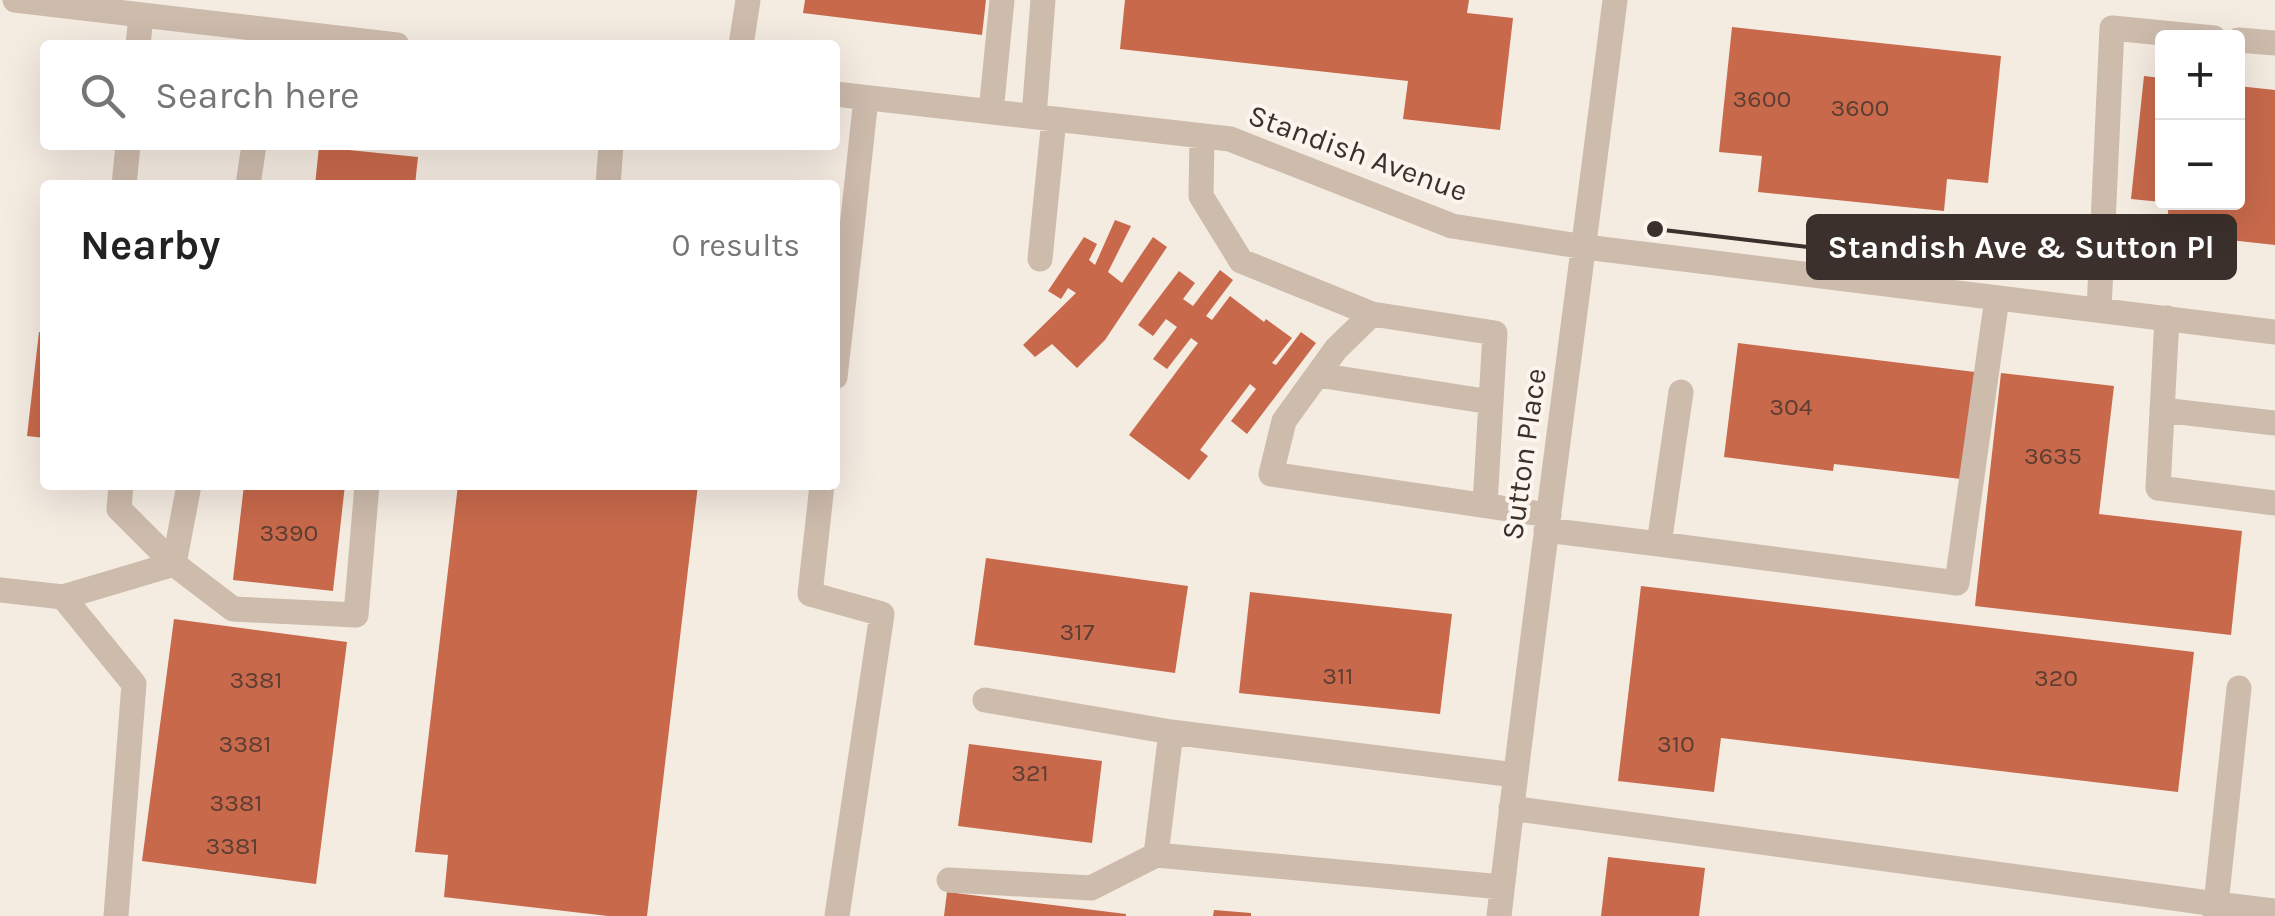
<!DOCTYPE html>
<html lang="en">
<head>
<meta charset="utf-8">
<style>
	:root { --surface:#fff; --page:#f6f6f6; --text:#222; --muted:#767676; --line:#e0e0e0 }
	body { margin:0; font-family:Karla,sans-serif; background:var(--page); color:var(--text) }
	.controls { position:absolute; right:30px; top:30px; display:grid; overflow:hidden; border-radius:10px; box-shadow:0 10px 40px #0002 }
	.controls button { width:90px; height:90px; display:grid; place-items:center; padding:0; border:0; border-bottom:2px solid var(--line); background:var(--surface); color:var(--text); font:50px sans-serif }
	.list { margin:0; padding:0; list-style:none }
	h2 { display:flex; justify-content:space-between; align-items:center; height:130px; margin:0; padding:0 40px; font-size:42px }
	h2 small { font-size:32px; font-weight:400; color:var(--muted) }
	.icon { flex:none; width:55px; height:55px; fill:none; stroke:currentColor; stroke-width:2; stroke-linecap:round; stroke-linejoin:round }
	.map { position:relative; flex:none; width:2275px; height:916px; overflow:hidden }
	.search { position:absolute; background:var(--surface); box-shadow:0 10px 40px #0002; left:40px; top:40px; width:800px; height:110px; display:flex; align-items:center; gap:25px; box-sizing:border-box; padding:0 35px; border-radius:10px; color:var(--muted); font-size:38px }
	.panel { position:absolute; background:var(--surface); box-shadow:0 10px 40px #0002; left:40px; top:180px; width:800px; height:310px; border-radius:10px }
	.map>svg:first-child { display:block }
	.building { fill:#c8694b }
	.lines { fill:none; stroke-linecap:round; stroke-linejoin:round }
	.minor { stroke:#cdbbac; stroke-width:25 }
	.labels { text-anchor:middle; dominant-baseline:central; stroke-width:8; stroke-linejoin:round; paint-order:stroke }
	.number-label { font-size:25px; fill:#5e3e33 }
	.street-label { font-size:30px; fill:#3b302b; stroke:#fbf5ee }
	.leader { fill:none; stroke:#3b302b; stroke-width:4 }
	.callout-dot { fill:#3b302b; stroke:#fbf5ee; stroke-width:4 }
	.callout { fill:#3b302b; stroke:#3b302b; stroke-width:4 }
	.callout-label { font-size:32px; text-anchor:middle; font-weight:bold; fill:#fff }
</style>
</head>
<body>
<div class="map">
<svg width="2275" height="916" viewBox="0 0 2275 916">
	<rect width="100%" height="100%" fill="#f4ebe1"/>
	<path class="building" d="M805 0H986L982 35 803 13Z
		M1125 0H1469L1467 13 1513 18 1500 130 1403 119 1408 81 1120 49Z
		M1732 27 2001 56 1988 183 1947 179 1944 211 1758 192 1762 156 1719 152Z
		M2144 76 2162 78V202L2131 199Z
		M2238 86 2275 90V245L2166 233 2169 202H2238Z
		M319 147 418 157 415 185H315Z
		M1115 220 1131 226 1108 272 1122 283 1153 237 1167 247 1105 340 1077 368 1052 344 1035 357 1023 345 1076 293 1068 288 1061 299 1048 291 1084 237 1097 244 1089 260 1095 265Z
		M1220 270 1233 280 1206 316 1212 320 1230 296 1264 322 1266 319 1292 338 1272 363 1276 365 1301 332 1316 343 1247 434 1231 421 1256 389 1250 384 1200 450 1208 456 1189 480 1129 435 1198 343 1191 338 1167 369 1153 359 1177 327 1166 319 1153 336 1138 325 1179 271 1195 283 1183 299 1193 306Z
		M39 332H45V438L27 436Z
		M1738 343 1975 372 1961 479 1834 464 1833 471 1724 457Z
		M2001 373 2114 386 2099 514 2242 531 2231 635 1975 606Z
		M244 485H345L333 591 233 580Z
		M458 485H698L647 916H608L444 897 448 855 415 852Z
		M986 558 1188 586 1175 673 974 645Z
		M1641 586 2194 652 2178 792 1721 738 1714 792 1618 781Z
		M1250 592 1452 614 1440 714 1239 693Z
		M174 619 347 642 316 884 142 861Z
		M969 744 1102 761 1092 843 958 826Z
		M1608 857 1705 868 1699 916H1601Z
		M947 892 1126 914V916H944Z
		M1214 910 1251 913V916H1213Z"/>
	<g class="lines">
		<path class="minor" d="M15 0 397 45
			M2238 40 2275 43
			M138 45 141 16
			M741 45 748 0
			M835 94 1230 139 1452 226 1585 247 2275 332
			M991 112 1002 0
			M1034 116 1043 0
			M1202 136 1201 196 1241 261 1372 314
			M124 185 128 145
			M248 185 254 145
			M608 185 611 145
			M835 235 851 237 866 98
			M1040 259 1054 119
			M2099 310 2112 28 2214 38
			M2167 318 2158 488 2275 503
			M1318 375 1491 402
			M835 377 851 237
			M2162 410 2275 423
			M121 485 119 509 174 564 233 609 356 615 367 485
			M822 485 810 594 882 614 837 916
			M1485 505 1495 333 1372 314 1336 349 1284 421 1271 474 1549 515
			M1546 530 1659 544 1681 392
			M1659 544 1957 583 1997 298
			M174 564 189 485
			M0 590 63 597
			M985 700 1171 732
			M1511 808 2216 904 2239 688
			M949 880 1091 888 1156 855
			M1502 887 1156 855 1171 732 1515 775
			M116 916 134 684 63 597 174 564
			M1499 916C1534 610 1577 306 1615 0
			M2215 916 2216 904 2275 911"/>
	</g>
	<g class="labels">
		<g class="number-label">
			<text x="1762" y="98">3600</text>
			<text x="1860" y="107">3600</text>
			<text x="1791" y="406">304</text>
			<text x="2053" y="455">3635</text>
			<text x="289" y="532">3390</text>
			<text x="1077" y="631">317</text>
			<text x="1338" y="675">311</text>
			<text x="2056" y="677">320</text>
			<text x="256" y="679">3381</text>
			<text x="245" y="743">3381</text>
			<text x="1676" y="743">310</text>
			<text x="1030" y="772">321</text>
			<text x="236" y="802">3381</text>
			<text x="232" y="845">3381</text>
		</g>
		<g class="street-label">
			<text transform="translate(1358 153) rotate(20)">Standish Avenue</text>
			<text transform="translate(1524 454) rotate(-82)">Sutton Place</text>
		</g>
	</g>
	<path class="leader" d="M1655 229L1808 247"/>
	<circle class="callout-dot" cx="1655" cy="229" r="10"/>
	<rect class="callout" x="1808" y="216" width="427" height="62" rx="10"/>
	<g class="callout-label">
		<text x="2021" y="258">Standish Ave &amp; Sutton Pl</text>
	</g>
</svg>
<div class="controls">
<button>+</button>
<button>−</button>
</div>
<div class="search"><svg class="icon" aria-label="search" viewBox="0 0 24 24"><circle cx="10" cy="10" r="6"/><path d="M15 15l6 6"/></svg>Search here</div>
<section class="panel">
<h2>Nearby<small>0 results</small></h2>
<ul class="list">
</ul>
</section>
</div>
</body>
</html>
